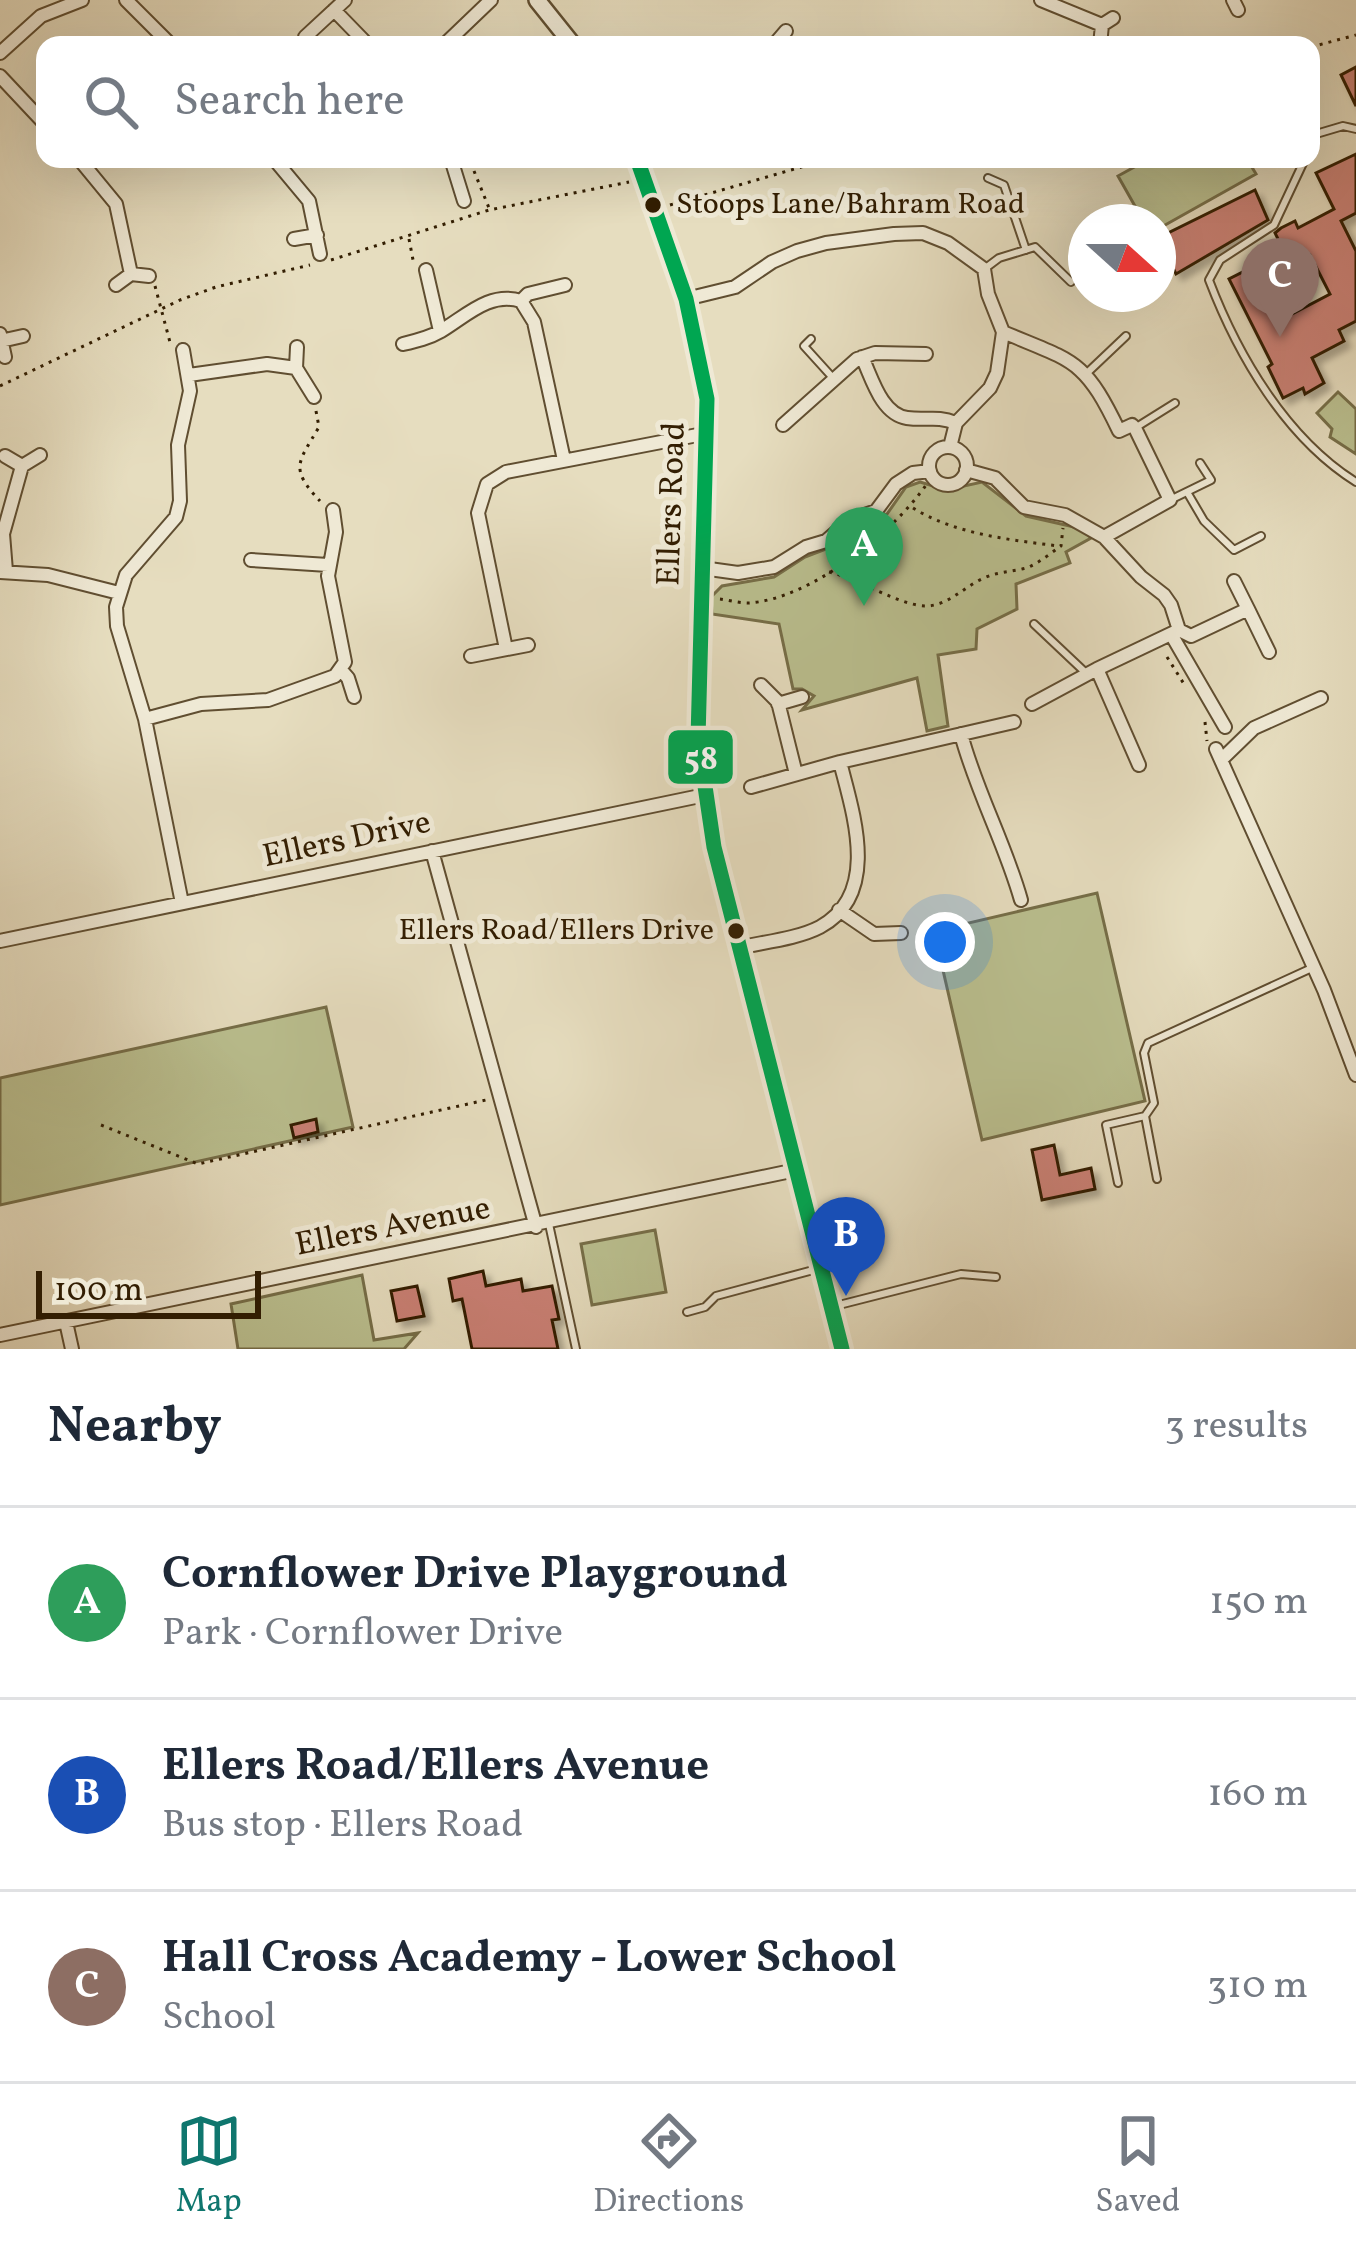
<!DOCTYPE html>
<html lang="en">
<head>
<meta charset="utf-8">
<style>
	:root { --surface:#fff; --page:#f6f6f7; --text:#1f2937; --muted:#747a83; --line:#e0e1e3; --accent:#0f766e }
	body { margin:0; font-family:Vollkorn,serif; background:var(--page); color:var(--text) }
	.compass { position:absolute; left:1068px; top:204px; width:108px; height:108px; border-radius:50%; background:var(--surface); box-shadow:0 12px 48px #0002; rotate:111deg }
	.scale { position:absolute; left:36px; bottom:30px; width:225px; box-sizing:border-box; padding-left:12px; border:6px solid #331e02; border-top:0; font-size:33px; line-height:42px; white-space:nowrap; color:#331e02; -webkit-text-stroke:9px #efe9d5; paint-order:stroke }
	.you { position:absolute; left:945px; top:942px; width:42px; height:42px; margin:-30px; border:9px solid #fff; border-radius:50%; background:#1a73e8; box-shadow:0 0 0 18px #1a73e833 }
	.badge { display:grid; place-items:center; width:78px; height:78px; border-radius:50%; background:var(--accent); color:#fff; font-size:39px; font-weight:700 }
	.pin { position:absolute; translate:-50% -99px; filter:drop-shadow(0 3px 6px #0008) }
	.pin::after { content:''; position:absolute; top:63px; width:42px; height:36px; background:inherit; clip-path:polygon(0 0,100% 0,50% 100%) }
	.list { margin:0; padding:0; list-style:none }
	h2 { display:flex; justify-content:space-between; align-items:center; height:156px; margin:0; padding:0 48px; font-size:51px }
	h2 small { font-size:39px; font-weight:400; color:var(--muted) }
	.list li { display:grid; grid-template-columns:78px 1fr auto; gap:36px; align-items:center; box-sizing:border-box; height:192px; padding:0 48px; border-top:3px solid var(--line) }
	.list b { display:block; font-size:45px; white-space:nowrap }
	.list p { margin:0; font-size:39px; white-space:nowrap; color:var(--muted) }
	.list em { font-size:39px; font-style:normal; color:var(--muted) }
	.icon { flex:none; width:66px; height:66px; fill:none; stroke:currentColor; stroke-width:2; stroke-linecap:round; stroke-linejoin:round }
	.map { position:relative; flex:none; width:1356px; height:1349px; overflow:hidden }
	.search { position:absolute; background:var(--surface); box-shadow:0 12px 48px #0002; left:36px; right:36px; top:36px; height:132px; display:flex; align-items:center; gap:30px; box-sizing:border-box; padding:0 42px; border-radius:24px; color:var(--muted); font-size:45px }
	.sheet { height:732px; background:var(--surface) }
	nav { display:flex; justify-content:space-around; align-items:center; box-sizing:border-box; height:168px; border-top:3px solid var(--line); background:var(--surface); font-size:33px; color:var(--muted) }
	nav a { display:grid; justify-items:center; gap:6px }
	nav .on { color:var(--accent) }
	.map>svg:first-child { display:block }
	.green { fill:#babf8f; stroke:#766e48; stroke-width:3 }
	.building { fill:#ca8075; stroke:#331e02; stroke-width:3; fill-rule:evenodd; filter:url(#shadow) }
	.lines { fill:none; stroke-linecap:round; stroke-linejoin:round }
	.service-casing { stroke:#604e31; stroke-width:10 }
	.minor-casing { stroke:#604e31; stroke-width:16 }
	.tertiary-casing { stroke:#604e31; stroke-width:20 }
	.path { stroke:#331e02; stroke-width:3; stroke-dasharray:3 6; stroke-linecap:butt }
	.service { stroke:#efe9d5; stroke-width:6 }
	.minor { stroke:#efe9d5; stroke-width:12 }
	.tertiary { stroke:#efe9d5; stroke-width:15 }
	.bus-1-casing { stroke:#efe9d5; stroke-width:24 }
	.bus-1 { stroke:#00a651; stroke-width:15 }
	.bus-dot { fill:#331e02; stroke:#efe9d5; stroke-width:4.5 }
	.labels { text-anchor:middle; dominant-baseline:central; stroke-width:10; stroke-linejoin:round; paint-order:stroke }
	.bus-label { font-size:30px; fill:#331e02; stroke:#efe9d5; text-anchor:start }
	.street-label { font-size:33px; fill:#331e02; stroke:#efe9d5 }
	.line-badge { stroke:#efe9d5; stroke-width:4.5 }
	.badge-label { font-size:33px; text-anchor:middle; font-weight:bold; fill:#fff }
</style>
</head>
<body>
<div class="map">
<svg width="1356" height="1349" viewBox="0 0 1356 1349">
	<defs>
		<filter id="shadow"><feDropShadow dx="6" dy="6" stdDeviation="3" flood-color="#0004"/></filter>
	</defs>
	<rect width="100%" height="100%" fill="#e6ddbf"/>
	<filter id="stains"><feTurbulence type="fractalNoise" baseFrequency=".00167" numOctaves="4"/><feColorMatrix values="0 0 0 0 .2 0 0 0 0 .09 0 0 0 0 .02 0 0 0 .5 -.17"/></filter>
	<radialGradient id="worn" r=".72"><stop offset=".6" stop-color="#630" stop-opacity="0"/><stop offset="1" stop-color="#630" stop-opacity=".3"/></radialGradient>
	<path class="green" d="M1149 159H1247L1256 174 1158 229V222H1144L1118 176Z
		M1338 392 1356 409V454L1330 437 1332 429 1317 413Z
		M920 482 946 490 982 482 1026 516 1083 529 1091 538 1066 552 1070 563 1016 584 1017 609 977 629 976 649 938 655 948 726 927 731 917 678 802 710 814 696 802 689H793L779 624 712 614 711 597 722 586 774 577 805 557 834 546 860 524 887 514 906 487Z
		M1097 893 1145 1101 982 1140 934 931Z
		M326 1007 353 1127 0 1205V1078Z
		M655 1230 666 1292 592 1305 581 1244Z
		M362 1275 374 1340 418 1333 404 1349H238L231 1304Z"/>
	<path class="building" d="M1356 67V106L1341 75Z
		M1356 154V213L1341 221 1356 251V321L1339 330 1344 341 1312 358 1324 383 1305 394 1303 388 1283 398 1268 367 1272 364 1229 279 1284 251 1275 233 1281 228 1295 221 1298 228 1334 209 1316 173ZM1310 255 1330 294 1292 314 1272 275Z
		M1255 190 1268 220 1176 274 1158 238Z
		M316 1119 318 1132 294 1138 291 1125Z
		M1054 1145 1060 1175 1091 1168 1095 1189 1042 1200 1032 1150Z
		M483 1271 486 1286 521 1279 523 1291 552 1286 559 1319 552 1320 558 1349H472L462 1299 453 1301 449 1279Z
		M417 1286 424 1316 397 1321 391 1291Z"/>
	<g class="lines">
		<defs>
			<path id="service" d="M1311 145 1316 134 1343 126 1356 129
				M1305 159 1274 225 1220 260 1209 280C1238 356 1286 438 1356 482
				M988 178 1004 185 1026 250
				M987 267 999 258 1035 247 1071 282
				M811 339 804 346 833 378
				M1087 373 1126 336
				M1135 428 1175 403
				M1187 492 1204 521 1234 550 1261 536
				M1170 500 1211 480 1200 463
				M1034 624 1087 674
				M1157 1179 1145 1116 1154 1103 1144 1053 1148 1043 1314 967
				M1118 1183 1106 1125 1145 1116
				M549 1224 576 1349
				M835 1306 961 1274 996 1277
				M687 1312 705 1307 716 1296 817 1269"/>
			<path id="minor" d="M126 0 171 45
				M1041 0 1102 25 1113 18
				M1233 0 1238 10
				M334 10 368 45
				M305 37 345 0
				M444 45 491 0
				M774 45 786 31
				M1100 45 1102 25
				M0 53 41 16 82 0
				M0 76 45 124
				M79 159 116 204 131 274
				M274 159 309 201 320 254
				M451 159 464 201
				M294 239 317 235
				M426 270 440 331
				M116 285 131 274 149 276
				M686 299 735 287 772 262 797 251 826 243 894 234 923 233 948 243 984 269 988 294 1003 332 997 373 990 388 956 423 950 447
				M521 301 528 294 565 285
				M1003 332C1074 362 1084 358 1119 431L1132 425 1135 428 1170 500 1104 537
				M0 334 5 357
				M1 341 23 336
				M403 344C416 341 429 338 441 331 466 316 490 291 521 301L534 322 564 460
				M862 357C872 378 881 414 907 418 928 421 935 415 956 423
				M296 368 314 397
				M189 375 267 364 296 368 297 347
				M783 425 857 359 875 353 926 354
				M929 466a19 19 0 1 1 38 0a19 19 0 1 1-38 0Z
				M5 456 22 466 40 455
				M966 470 995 478 1024 507 1065 515 1104 537 1141 577 1164 595 1171 605 1179 630
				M251 560 328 565
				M702 568 738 573 774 567 806 547 826 541 850 520 876 511 896 484 913 473 930 471
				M6 571 3 534 22 466
				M0 572 48 575 119 593
				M1234 581 1248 609
				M1171 634 1225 727
				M506 649 478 513 487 484 506 472 708 433
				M471 656 528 645
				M341 670 348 678 354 697
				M761 685 778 702 796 774
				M778 704 802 697
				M1032 704 1097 669
				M145 719 201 704 268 700 335 676 345 662 328 576 336 532 333 510
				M961 734C976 791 1005 843 1021 900
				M1216 749 1324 990 1356 1075
				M1221 760 1254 728 1321 698
				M1139 765 1097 669 1179 630 1191 636 1248 609 1269 652
				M751 787 840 762
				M432 851 536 1227
				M182 903 145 719 117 626 116 607 126 575 176 517 180 501 178 445 190 391 183 350
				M839 910 874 934 901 933
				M0 941 705 795
				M737 948C763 942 797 939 820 927 881 894 853 813 840 762L1014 722
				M66 1322 72 1349
				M0 1335 796 1170"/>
			<path id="tertiary" d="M537 0 573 45
				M637 159 686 299 707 399 698 739 714 847 842 1349"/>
		</defs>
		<use href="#service" class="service-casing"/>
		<use href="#minor" class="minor-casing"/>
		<use href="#tertiary" class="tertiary-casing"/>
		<path class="path" d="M1311 47 1356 35
			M474 171 489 208
			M670 205 829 159
			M409 239 414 265
			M331 260 489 210 629 182
			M155 286 171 346
			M0 386 180 300 216 287 310 265
			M316 411 319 427C298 463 289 468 320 501
			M913 508C955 534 1010 540 1059 546
			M829 572C860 579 887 599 917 605 944 611 961 588 984 578 999 571 1015 572 1029 567 1040 562 1051 553 1061 546L1063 528
			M720 599C728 600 739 603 748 603 809 600 893 533 926 485
			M1167 657 1184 684
			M1205 722 1207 741
			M101 1125 198 1164 486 1100"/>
		<use href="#service" class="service"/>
		<use href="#minor" class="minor"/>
		<use href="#tertiary" class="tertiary"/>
		<defs>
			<path id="bus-1" d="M637 159 686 299 707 399 698 739 714 847 842 1349"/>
		</defs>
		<use href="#bus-1" class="bus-1-casing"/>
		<use href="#bus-1" class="bus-1"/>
	</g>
	<g class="bus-dot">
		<circle cx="653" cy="205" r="10"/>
		<circle cx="736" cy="931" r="10"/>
	</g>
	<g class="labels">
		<g class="bus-label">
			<text x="676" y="205">Stoops Lane/Bahram Road</text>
			<text x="714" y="931" text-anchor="end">Ellers Road/Ellers Drive</text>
		</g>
		<g class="street-label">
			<text transform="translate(673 504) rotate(-88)">Ellers Road</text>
			<text transform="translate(347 841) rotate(-12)">Ellers Drive</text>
			<text transform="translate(393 1228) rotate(-11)">Ellers Avenue</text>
		</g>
	</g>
	<rect class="line-badge" x="666" y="728" width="69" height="58" rx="12" fill="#00a651"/>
	<g class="badge-label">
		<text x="701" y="769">58</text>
	</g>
	<rect width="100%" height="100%" filter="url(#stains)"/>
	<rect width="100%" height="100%" fill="url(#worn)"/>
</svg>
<svg class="compass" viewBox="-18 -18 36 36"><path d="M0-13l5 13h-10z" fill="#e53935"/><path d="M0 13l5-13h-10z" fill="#747a83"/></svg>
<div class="scale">100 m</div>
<div class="you"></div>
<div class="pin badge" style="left:864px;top:606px;background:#2e9e5b">A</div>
<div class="pin badge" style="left:846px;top:1296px;background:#1a4fb4">B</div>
<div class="pin badge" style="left:1280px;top:337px;background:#8d6e63">C</div>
<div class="search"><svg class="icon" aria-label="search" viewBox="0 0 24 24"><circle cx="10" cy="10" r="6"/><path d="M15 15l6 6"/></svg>Search here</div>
</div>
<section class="sheet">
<h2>Nearby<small>3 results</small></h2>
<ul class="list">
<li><span class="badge" style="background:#2e9e5b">A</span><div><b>Cornflower Drive Playground</b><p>Park · Cornflower Drive</p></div><em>150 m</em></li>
<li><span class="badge" style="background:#1a4fb4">B</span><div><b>Ellers Road/Ellers Avenue</b><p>Bus stop · Ellers Road</p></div><em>160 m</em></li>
<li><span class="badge" style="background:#8d6e63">C</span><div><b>Hall Cross Academy - Lower School</b><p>School</p></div><em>310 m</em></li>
</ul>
</section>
<nav>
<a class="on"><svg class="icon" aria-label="map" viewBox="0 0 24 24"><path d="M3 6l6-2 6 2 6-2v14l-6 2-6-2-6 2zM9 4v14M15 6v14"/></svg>Map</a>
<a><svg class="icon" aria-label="directions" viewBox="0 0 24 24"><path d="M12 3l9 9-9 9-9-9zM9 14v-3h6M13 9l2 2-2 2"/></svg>Directions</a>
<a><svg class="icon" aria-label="saved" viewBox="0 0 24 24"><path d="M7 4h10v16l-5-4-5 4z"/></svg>Saved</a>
</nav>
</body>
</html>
